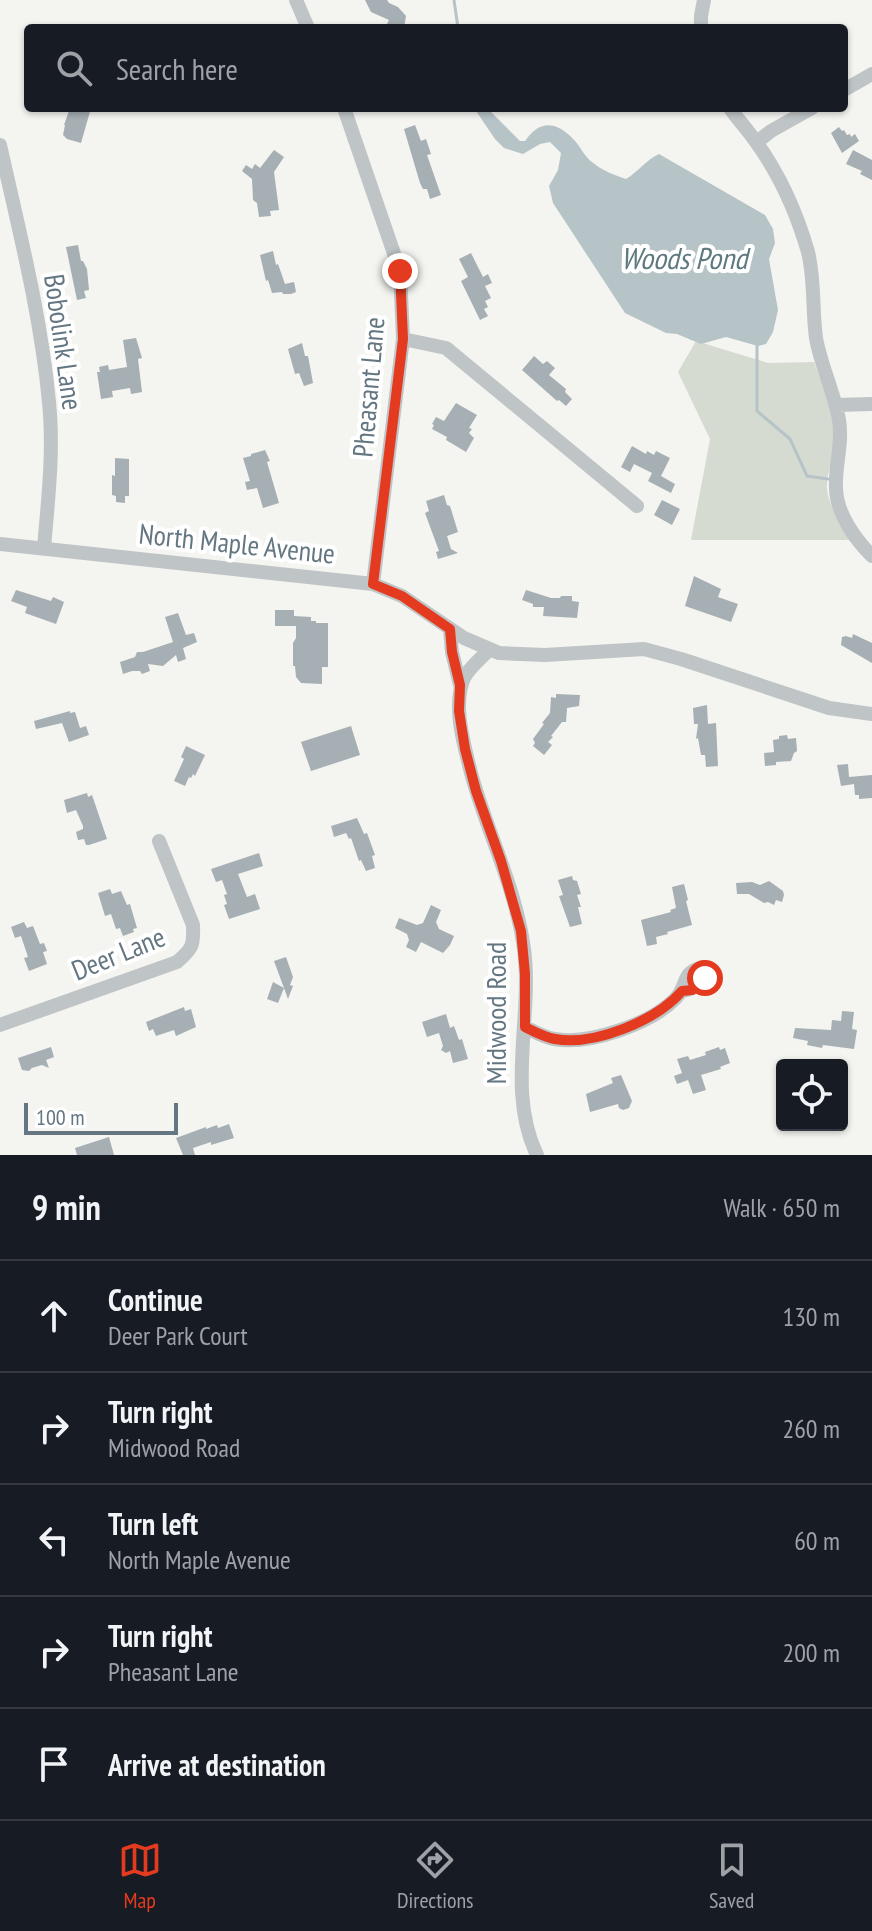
<!DOCTYPE html>
<html lang="en">
<head>
<meta charset="utf-8">
<style>
	:root { --surface:#171b24; --page:#20242c; --text:#f1f3f6; --muted:#9ea1a6; --line:#363941; --accent:#e43b20 }
	body { margin:0; font-family:"PT Sans Narrow",sans-serif; background:var(--page); color:var(--text) }
	.controls { position:absolute; right:24px; bottom:24px; display:grid; overflow:hidden; border-radius:8px; box-shadow:0 2px 6px #0004 }
	.controls button { width:72px; height:72px; display:grid; place-items:center; padding:0; border:0; border-bottom:2px solid var(--line); background:var(--surface); color:var(--text); font:40px sans-serif }
	.scale { position:absolute; left:24px; bottom:20px; width:154px; box-sizing:border-box; padding-left:8px; border:4px solid #637681; border-top:0; font-size:22px; line-height:28px; white-space:nowrap; color:#637681; -webkit-text-stroke:6px #fff; paint-order:stroke }
	.stop { position:absolute; width:24px; height:24px; margin:-18px; border:6px solid #e43b20; border-radius:50%; background:#fff }
	.stop.end { background:#e43b20; border-color:#fff; box-shadow:0 2px 8px #0008 }
	.list { margin:0; padding:0; list-style:none }
	h2 { display:flex; justify-content:space-between; align-items:center; height:104px; margin:0; padding:0 32px; font-size:34px }
	h2 small { font-size:26px; font-weight:400; color:var(--muted) }
	.list li { display:grid; grid-template-columns:52px 1fr auto; gap:24px; align-items:center; box-sizing:border-box; height:112px; padding:0 32px; border-top:2px solid var(--line) }
	.list b { display:block; font-size:30px; white-space:nowrap }
	.list p { margin:0; font-size:26px; white-space:nowrap; color:var(--muted) }
	.list em { font-size:26px; font-style:normal; color:var(--muted) }
	.icon { flex:none; width:44px; height:44px; fill:none; stroke:currentColor; stroke-width:2; stroke-linecap:round; stroke-linejoin:round }
	.map { position:relative; flex:none; width:872px; height:1155px; overflow:hidden }
	.search { position:absolute; background:var(--surface); box-shadow:0 2px 6px #0004; left:24px; right:24px; top:24px; height:88px; display:flex; align-items:center; gap:20px; box-sizing:border-box; padding:0 28px; border-radius:8px; color:var(--muted); font-size:30px }
	.sheet { height:664px; background:var(--surface) }
	nav { display:flex; justify-content:space-around; align-items:center; box-sizing:border-box; height:112px; border-top:2px solid var(--line); background:var(--surface); font-size:22px; color:var(--muted) }
	nav a { display:grid; justify-items:center; gap:4px }
	nav .on { color:var(--accent) }
	.map>svg:first-child { display:block }
	.green { fill:#d5dbd1 }
	.water { fill:#b6c4c7 }
	.lines { fill:none; stroke-linecap:round; stroke-linejoin:round }
	.stream { stroke:#b6c4c7; stroke-width:3 }
	.building { fill:#a6afb3 }
	.minor { stroke:#bfc4c6; stroke-width:14 }
	.route { stroke:#e43b20; stroke-width:10 }
	.labels { text-anchor:middle; dominant-baseline:central; stroke-width:8; stroke-linejoin:round; paint-order:stroke }
	.street-label { font-size:28px; fill:#637681; stroke:#fff }
	.water-label { font-size:30px; font-style:italic; fill:#5e797f; stroke:#fff }
</style>
</head>
<body>
<div class="map">
<svg width="872" height="1155" viewBox="0 0 872 1155">
	<rect width="100%" height="100%" fill="#f4f4f0"/>
	<path class="green" d="M696 341 768 363 814 362C823 388 834 413 835 440 836 456 828 468 827 483 825 502 842 523 851 540H691L710 439 678 372Z"/>
	<path class="water" d="M474 108H487L520 141H525C541 118 558 122 576 142 581 148 585 157 592 162 601 170 614 175 626 179 639 171 646 160 659 154L765 215 773 229 775 243 769 259 778 310 773 332 766 344 758 346 726 337 701 344 677 334 666 333 625 313 553 203 549 186 558 170 561 153 550 142 540 144 523 154 504 148 495 139Z"/>
	<g class="lines">
		<path class="stream" d="M454 0 458 28
			M757 345V411L790 439 807 476 828 479"/>
	</g>
	<path class="building" d="M365 0H387L389 3 398 7 406 16 404 28H385L389 20 371 12Z
		M70 108H91L81 143 67 139 63 135 65 125H64Z
		M415 125 421 141 426 139 431 154 427 155 441 195 430 199 427 189H423L420 183 404 129Z
		M839 127 842 131 844 130 847 135 850 134 851 137 855 134 859 141 842 153 831 133Z
		M274 150 284 157 274 172 279 210 270 211 271 216 259 217 257 203 253 200 252 179 242 171 246 165 252 169 255 164 260 168Z
		M853 150 872 160V180L860 174 862 171 846 164Z
		M78 245 81 261H83L87 269 89 290 84 291 86 298 77 300 66 247Z
		M273 251 276 265 278 264 285 284 294 282 296 292 291 294H283L282 292 272 293 268 280 266 281 260 255Z
		M471 253 483 277 488 274 492 283 485 286 491 298 485 301 488 307 484 309 488 316 480 320 461 281 468 277 459 259Z
		M136 338 142 358 138 359 142 392 131 394 130 388 112 391 113 397 101 399 97 372H100L99 367 108 365 109 370 127 367 123 340Z
		M302 343 305 356H308L313 383 304 386 299 373 295 374 288 349Z
		M534 356 543 364 547 361 555 368 549 375 566 389 565 392 572 399 566 406 559 400 557 401 522 370Z
		M456 403 477 415 469 428 472 429 469 433 474 438 466 452 446 440 447 437 432 429 434 425 432 424 436 417 444 421Z
		M632 446 646 454 647 451 654 455 656 451 670 458 661 476 675 484 671 493 648 481 652 473 634 464 630 472 621 467Z
		M265 450 270 461 267 462 279 503 263 508 257 488 247 490 245 482 250 481 243 458 251 456V454Z
		M115 458 129 459V496H125V503L116 502V496L112 495V475L115 476Z
		M444 495 447 505 450 506 458 532 447 536 451 549 458 553 438 559 436 552 439 551 425 513 429 511 426 501Z
		M662 500 680 509 672 525 654 515Z
		M694 576 721 589 718 597 738 604 731 622 685 606Z
		M16 590 51 601 53 597 64 602 56 624 25 613 27 607 11 601Z
		M526 590 551 598H560L561 596H572V601L579 602 577 618 543 616 544 607H533V604L522 600Z
		M275 610H294V616L311 617V621H316V623H328V667H322V684L301 683 296 677 295 666H293V643L296 638V626H275Z
		M178 613 186 635 194 633 197 642 183 648 186 659 178 662 176 655 163 666 148 664 150 671 142 674 140 671H132L123 674 120 662 135 657 137 652H143L173 642 165 617Z
		M853 634 872 643V663L841 645 842 637 846 636 852 638Z
		M556 694 580 695 579 706 567 708 566 722H562L551 736 553 737 548 742 552 745 544 755 533 746 535 743 533 739 544 724 542 723 550 713 551 697 556 698Z
		M707 705 708 724 716 723 718 766 706 767 705 755H701L698 738 696 739 698 724H694L693 708Z
		M70 711V713L75 712 80 728 86 726 89 735 69 742 62 723 36 729 34 721Z
		M351 726 360 755 311 771 301 742Z
		M787 735 788 739 796 738 797 751 794 753 791 761 776 762V765L765 766 764 753 774 752 773 740 779 739V736Z
		M186 746 205 755 195 776 193 774 191 778 189 777 185 786 174 781 184 759 181 757Z
		M848 764 849 777 872 775V798L859 799V795H855L854 784 841 786 837 765Z
		M87 793 88 797 92 795 107 839 89 845H86L84 839 78 840 76 832 83 829V826L76 810 67 813 64 800Z
		M357 818 364 834 367 833 375 855 372 856 375 868 366 871 361 860 359 861 351 838 349 839 346 833 334 837 331 826Z
		M259 853 263 866 238 874 247 897 255 894 260 909 229 919 224 905 227 904 224 895 227 894 222 880 216 882 211 869Z
		M572 876 573 880 577 881 581 894 577 895 581 907H578L582 924 570 927 559 896 563 895 558 880Z
		M769 881 783 891 784 895 782 902 776 900 774 905 768 902 764 903 749 894H737L736 883 752 882 760 885Z
		M684 884 688 900 686 901 692 925 667 932 668 934 656 937 657 944 647 946 641 920 671 912 670 910 676 908 672 887Z
		M110 889 112 894 121 891 127 905 130 904 137 928 133 929 134 932 123 936 120 928 116 929 111 914 105 916 98 893Z
		M431 905 441 910 436 922 439 929 454 936 450 945 443 953 421 942 416 952 406 947 409 940 407 934 395 928 399 918 417 925 423 923Z
		M24 922 27 928 33 926 40 944 44 943 47 951 43 952 47 964 29 971 24 958 28 957 21 936 15 938 11 927Z
		M286 957 293 977 290 985 293 986 288 999 284 988 278 1003 267 999 273 982 284 988 274 961Z
		M184 1007 185 1011 191 1009 196 1027 176 1036 174 1030 156 1036 153 1029 149 1031 146 1022Z
		M842 1011 854 1012 852 1029 857 1030 854 1049 823 1045 822 1048 807 1045 808 1041 793 1038 795 1028 831 1030 832 1020 841 1021Z
		M446 1014 450 1028 454 1026 459 1040 462 1039 468 1059 453 1063 450 1051 446 1053 441 1050 443 1046 439 1033 427 1037 422 1022Z
		M51 1047 54 1057 46 1060 49 1068 42 1065 32 1068 29 1071 22 1070 18 1058Z
		M719 1047 720 1050 725 1048 730 1063 720 1067 721 1069 701 1075 706 1090 693 1094 688 1080 677 1084 674 1076 682 1073 677 1059 688 1056 690 1060 706 1055 705 1052Z
		M621 1075 632 1101 629 1108 623 1110 619 1108 618 1104 590 1112 586 1094 613 1083 611 1078Z
		M229 1124 234 1138 211 1145V1142L193 1148 195 1155H183L176 1138 206 1127V1129L217 1125 218 1128Z
		M109 1137 114 1155H77L75 1148Z"/>
	<g class="lines">
		<path class="minor" d="M296 0 308 28
			M701 28V16L704 0
			M844 90 872 74
			M344 108 400 271 403 339 373 584
			M730 108C738 120 748 130 756 142 780 175 797 214 808 252 815 280 812 309 816 338 821 366 834 392 839 420 843 444 835 464 836 487 836 513 855 539 872 556
			M757 142 771 131 812 108
			M0 145C19 230 41 316 49 402 54 451 48 500 44 548
			M403 339 446 348 637 506
			M836 405 872 404
			M0 544 373 584 402 596 464 638 499 653 545 655 644 649 681 659 829 708 872 714
			M450 629 452 652 460 685
			M489 650C468 671 459 675 459 707 459 729 466 752 471 773 487 832 516 888 524 949 533 1017 506 1091 537 1155
			M0 1025 177 962C192 949 194 946 193 925L159 841
			M525 1027C535 1032 543 1037 554 1039 590 1045 651 1024 676 998 688 985 681 972 703 967L706 971C704 984 694 989 682 991"/>
	</g>
	<g class="lines">
		<path class="route" d="M400 271 403 339 373 584 402 596 450 629 452 652 460 685 459 711 465 749 476 791 501 861 521 931 525 974V1027C535 1032 544 1037 555 1039 594 1046 656 1021 682 991L692 990 705 978"/>
	</g>
	<g class="labels">
		<g class="street-label">
			<text transform="translate(64 342) rotate(82)">Bobolink Lane</text>
			<text transform="translate(368 387) rotate(-85)">Pheasant Lane</text>
			<text transform="translate(237 543) rotate(6)">North Maple Avenue</text>
			<text transform="translate(118 953) rotate(-22)">Deer Lane</text>
			<text transform="translate(495 1013) rotate(-90)">Midwood Road</text>
		</g>
		<g class="water-label">
			<text x="684" y="257">Woods Pond</text>
		</g>
	</g>
</svg>
<div class="controls">
<button><svg class="icon" aria-label="locate" viewBox="0 0 24 24"><circle cx="12" cy="12" r="6"/><path d="M12 2v4M12 18v4M2 12h4M18 12h4"/></svg></button>
</div>
<div class="scale">100 m</div>
<div class="stop" style="left:705px;top:978px"></div>
<div class="stop end" style="left:400px;top:271px"></div>
<div class="search"><svg class="icon" aria-label="search" viewBox="0 0 24 24"><circle cx="10" cy="10" r="6"/><path d="M15 15l6 6"/></svg>Search here</div>
</div>
<section class="sheet">
<h2>9 min<small>Walk · 650 m</small></h2>
<ul class="list">
<li><svg class="icon" aria-label="ahead" viewBox="0 0 24 24"><path d="M12 20V5M6 11l6-6 6 6"/></svg><div><b>Continue</b><p>Deer Park Court</p></div><em>130 m</em></li>
<li><svg class="icon" aria-label="right" viewBox="0 0 24 24"><path d="M7 20v-9h11M14 6l5 5-5 5"/></svg><div><b>Turn right</b><p>Midwood Road</p></div><em>260 m</em></li>
<li><svg class="icon" aria-label="left" viewBox="0 0 24 24"><path d="M17 20v-9H6M10 6l-5 5 5 5"/></svg><div><b>Turn left</b><p>North Maple Avenue</p></div><em>60 m</em></li>
<li><svg class="icon" aria-label="right" viewBox="0 0 24 24"><path d="M7 20v-9h11M14 6l5 5-5 5"/></svg><div><b>Turn right</b><p>Pheasant Lane</p></div><em>200 m</em></li>
<li><svg class="icon" aria-label="arrive" viewBox="0 0 24 24"><path d="M6 21V4h12l-3 4 3 4H6"/></svg><div><b>Arrive at destination</b></div></li>
</ul>
</section>
<nav>
<a class="on"><svg class="icon" aria-label="map" viewBox="0 0 24 24"><path d="M3 6l6-2 6 2 6-2v14l-6 2-6-2-6 2zM9 4v14M15 6v14"/></svg>Map</a>
<a><svg class="icon" aria-label="directions" viewBox="0 0 24 24"><path d="M12 3l9 9-9 9-9-9zM9 14v-3h6M13 9l2 2-2 2"/></svg>Directions</a>
<a><svg class="icon" aria-label="saved" viewBox="0 0 24 24"><path d="M7 4h10v16l-5-4-5 4z"/></svg>Saved</a>
</nav>
</body>
</html>
